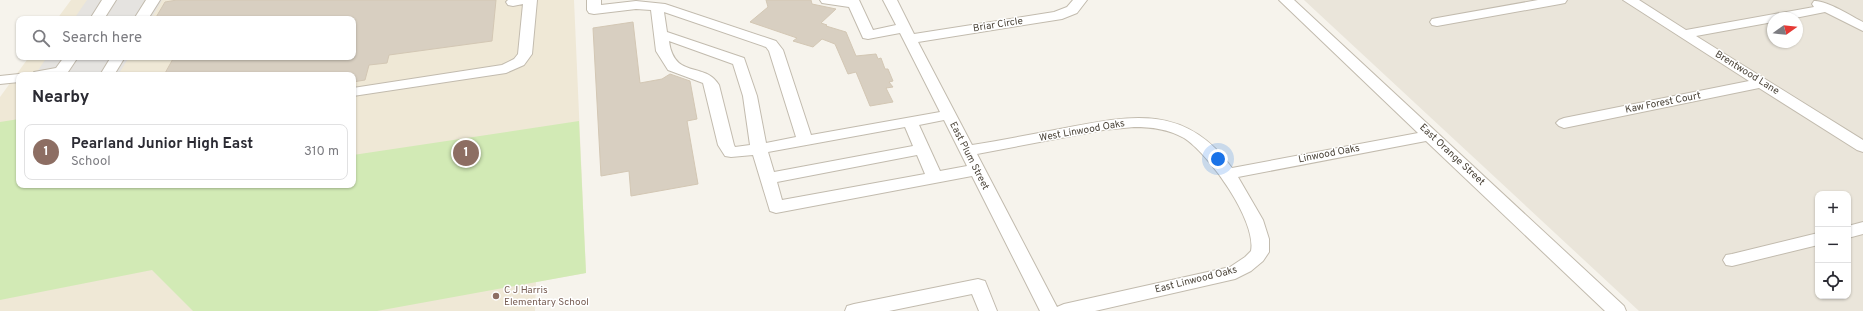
<!DOCTYPE html>
<html lang="en">
<head>
<meta charset="utf-8">
<style>
	:root { --surface:#fff; --page:#f2f2f3; --text:#2b2b33; --muted:#7c7c81; --line:#e1e1e2; --accent:#fc3f1d }
	body { margin:0; font-family:Overpass,sans-serif; background:var(--page); color:var(--text) }
	.controls { position:absolute; right:12px; bottom:12px; display:grid; overflow:hidden; border-radius:8px; box-shadow:0 1px 3px #0004 }
	.controls button { width:36px; height:36px; display:grid; place-items:center; padding:0; border:0; border-bottom:1px solid var(--line); background:var(--surface); color:var(--text); font:20px sans-serif }
	.compass { position:absolute; left:1767px; top:12px; width:36px; height:36px; border-radius:50%; background:var(--surface); box-shadow:0 1px 3px #0004; rotate:75deg }
	.you { position:absolute; left:1218px; top:159px; width:14px; height:14px; margin:-10px; border:3px solid #fff; border-radius:50%; background:#1a73e8; box-shadow:0 0 0 6px #1a73e833 }
	.badge { display:grid; place-items:center; width:26px; height:26px; border-radius:50%; background:var(--accent); color:#fff; font-size:13px; font-weight:700 }
	.pin { position:absolute; translate:-50% -50%; border:2px solid #fff; box-shadow:0 1px 4px #0006 }
	.list { margin:0; padding:0; list-style:none }
	h2 { display:flex; justify-content:space-between; align-items:center; height:52px; margin:0; padding:0 16px; font-size:17px }
	h2 small { font-size:13px; font-weight:400; color:var(--muted) }
	.list li { display:grid; grid-template-columns:26px 1fr auto; gap:12px; align-items:center; box-sizing:border-box; height:56px; margin:0 8px 8px; padding:0 8px; border:1px solid var(--line); border-radius:8px }
	.list b { display:block; font-size:15px; white-space:nowrap }
	.list p { margin:0; font-size:13px; white-space:nowrap; color:var(--muted) }
	.list em { font-size:13px; font-style:normal; color:var(--muted) }
	.icon { flex:none; width:22px; height:22px; fill:none; stroke:currentColor; stroke-width:2; stroke-linecap:round; stroke-linejoin:round }
	.map { position:relative; flex:none; width:1863px; height:311px; overflow:hidden }
	.search { position:absolute; background:var(--surface); box-shadow:0 1px 3px #0004; left:16px; top:16px; width:340px; height:44px; display:flex; align-items:center; gap:10px; box-sizing:border-box; padding:0 14px; border-radius:8px; color:var(--muted); font-size:15px }
	.panel { position:absolute; background:var(--surface); box-shadow:0 1px 3px #0004; left:16px; top:72px; width:340px; height:116px; border-radius:8px }
	.map>svg:first-child { display:block }
	.residential { fill:#eae5da; fill-rule:evenodd }
	.education { fill:#efe8d6; fill-rule:evenodd }
	.green { fill:#d2eab5 }
	.parking { fill:#e5e3e0 }
	.building { fill:#d8cfc1; stroke:#d3c7b4 }
	.lines { fill:none; stroke-linecap:round; stroke-linejoin:round }
	.minor-casing { stroke:#c2bbae; stroke-width:2 }
	.minor { fill:#fff; fill-rule:evenodd }
	.education-dot { fill:#8d6e63; stroke:#fff; stroke-width:1.5 }
	.labels { text-anchor:middle; dominant-baseline:central; stroke-width:3; stroke-linejoin:round; paint-order:stroke }
	.street-label { font-size:10px; fill:#4b4439; stroke:#fff }
	.education-label { font-size:10px; fill:#785e54; stroke:#fff; text-anchor:start }
</style>
</head>
<body>
<div class="map">
<svg width="1863" height="311" viewBox="0 0 1863 311">
	<rect width="100%" height="100%" fill="#f6f3ec"/>
	<path class="residential" d="M1304 0H1863V311H1639ZM1773 18H1797V42H1773ZM1818 194H1848V296H1818Z"/>
	<path class="education" d="M71 0H574L586 273 536 282 535 311H0V97L29 57H353V19H57ZM19 75H353V185H19Z"/>
	<path class="green" d="M19 119V185H353V155L579 121 586 273 377 311H193L152 270 0 300V122Z"/>
	<path class="parking" d="M87 0H162L151 19H74Z
		M47 57H129L118 75H35Z"/>
	<path class="building" d="M177 0H496L492 41 389 55 387 63 369 65 365 80 353 82V75H164L174 57H353V19H155L165 2Z
		M766 0H811L812 4 836 9 821 23 827 25 826 26 846 32 856 56 876 54 878 59 881 58 885 69H888L893 81 889 82 893 87 886 88 893 102 870 106 856 72 848 74 835 44 822 39 813 47 793 41 797 38 750 22 768 7Z
		M633 22 640 83 662 79 670 74 690 81 697 119 687 121 698 184 631 196 629 171 601 176 593 28Z"/>
	<g class="lines">
		<defs>
			<path id="minor" d="M102 0H116L104 19H90Z
				M146 0H160L148 19H134Z
				M508 0H537L532 54 524 65 506 73 353 96V88L502 65 514 59 518 54 523 4 513 6 508 5 506 2Z
				M587 0H601V5L636 1 665 4 776 41 783 50 811 135 940 112 900 33 868 39 863 38 849 7 822 3 820 0H859L873 30 896 25 883 0H897L914 34 1054 12 1067 7 1073 0H1087L1077 13 1062 19 918 42 972 145C1003 140 1034 134 1065 128 1132 115 1186 104 1232 168L1418 133 1279 0H1294L1624 306 1626 311H1605L1426 141 1238 177 1263 220 1269 239V252L1263 261 1251 271 1235 279 1095 311H1040L972 176 776 213 770 211 753 155 731 157 725 156 718 145 703 83 668 70 656 51 651 10 636 9 594 14 589 13 587 10ZM664 12 766 47 769 51 796 137 766 143 757 96 744 58 667 32ZM669 41 733 64 743 96 750 145 735 147 734 145 719 85C705 61 674 80 669 41ZM944 120 967 166 940 171 919 125ZM905 127 913 146 774 172 768 152ZM1134 127C1152 127 1168 129 1184 138 1209 154 1257 221 1251 251L1245 257 1230 267 1064 304 1057 307 977 154 1103 130ZM917 155 925 174 782 200 777 182Z
				M1538 0H1567L1565 3 1560 4 1437 26 1432 25 1430 22 1432 19 1437 18Z
				M1623 0H1639L1686 30 1814 7 1812 4 1814 1C1826 0 1851 16 1863 22V31L1825 12 1795 18H1773V22L1696 36 1863 140V152L1857 150 1759 88 1564 128 1559 126 1556 123 1559 120 1564 118 1749 81Z
				M64 57H78L66 75H32L34 72 56 68Z
				M111 57H125L114 75H100Z
				M19 74 24 75H19V82L0 84V76Z
				M1863 222V234L1848 238V226Z
				M1818 233V245L1732 266 1726 265 1723 260 1726 255 1732 254Z
				M978 279 985 281 997 311H979L972 294 889 311H845L847 306 854 304Z"/>
		</defs>
		<use href="#minor" class="minor-casing"/>
		<use href="#minor" class="minor"/>
	</g>
	<circle class="education-dot" cx="496" cy="296" r="4"/>
	<g class="labels">
		<g class="street-label">
			<text transform="translate(998 25) rotate(-9)">Briar Circle</text>
			<text transform="translate(1747 73) rotate(32)">Brentwood Lane</text>
			<text transform="translate(1663 103) rotate(-11)">Kaw Forest Court</text>
			<text transform="translate(1082 131) rotate(-10)">West Linwood Oaks</text>
			<text transform="translate(1329 154) rotate(-11)">Linwood Oaks</text>
			<text transform="translate(1452 155) rotate(43)">East Orange Street</text>
			<text transform="translate(969 156) rotate(63)">East Plum Street</text>
			<text transform="translate(1196 280) rotate(-14)">East Linwood Oaks</text>
		</g>
		<g class="education-label">
			<text x="504" y="290">C J Harris<tspan x="504" dy="12">Elementary School</tspan></text>
		</g>
	</g>
</svg>
<div class="controls">
<button>+</button>
<button>−</button>
<button><svg class="icon" aria-label="locate" viewBox="0 0 24 24"><circle cx="12" cy="12" r="6"/><path d="M12 2v4M12 18v4M2 12h4M18 12h4"/></svg></button>
</div>
<svg class="compass" viewBox="-18 -18 36 36"><path d="M0-13l5 13h-10z" fill="#e53935"/><path d="M0 13l5-13h-10z" fill="#7c7c81"/></svg>
<div class="you"></div>
<div class="pin badge" style="left:466px;top:153px;background:#8d6e63">1</div>
<div class="search"><svg class="icon" aria-label="search" viewBox="0 0 24 24"><circle cx="10" cy="10" r="6"/><path d="M15 15l6 6"/></svg>Search here</div>
<section class="panel">
<h2>Nearby<small></small></h2>
<ul class="list">
<li><span class="badge" style="background:#8d6e63">1</span><div><b>Pearland Junior High East</b><p>School</p></div><em>310 m</em></li>
</ul>
</section>
</div>
</body>
</html>
